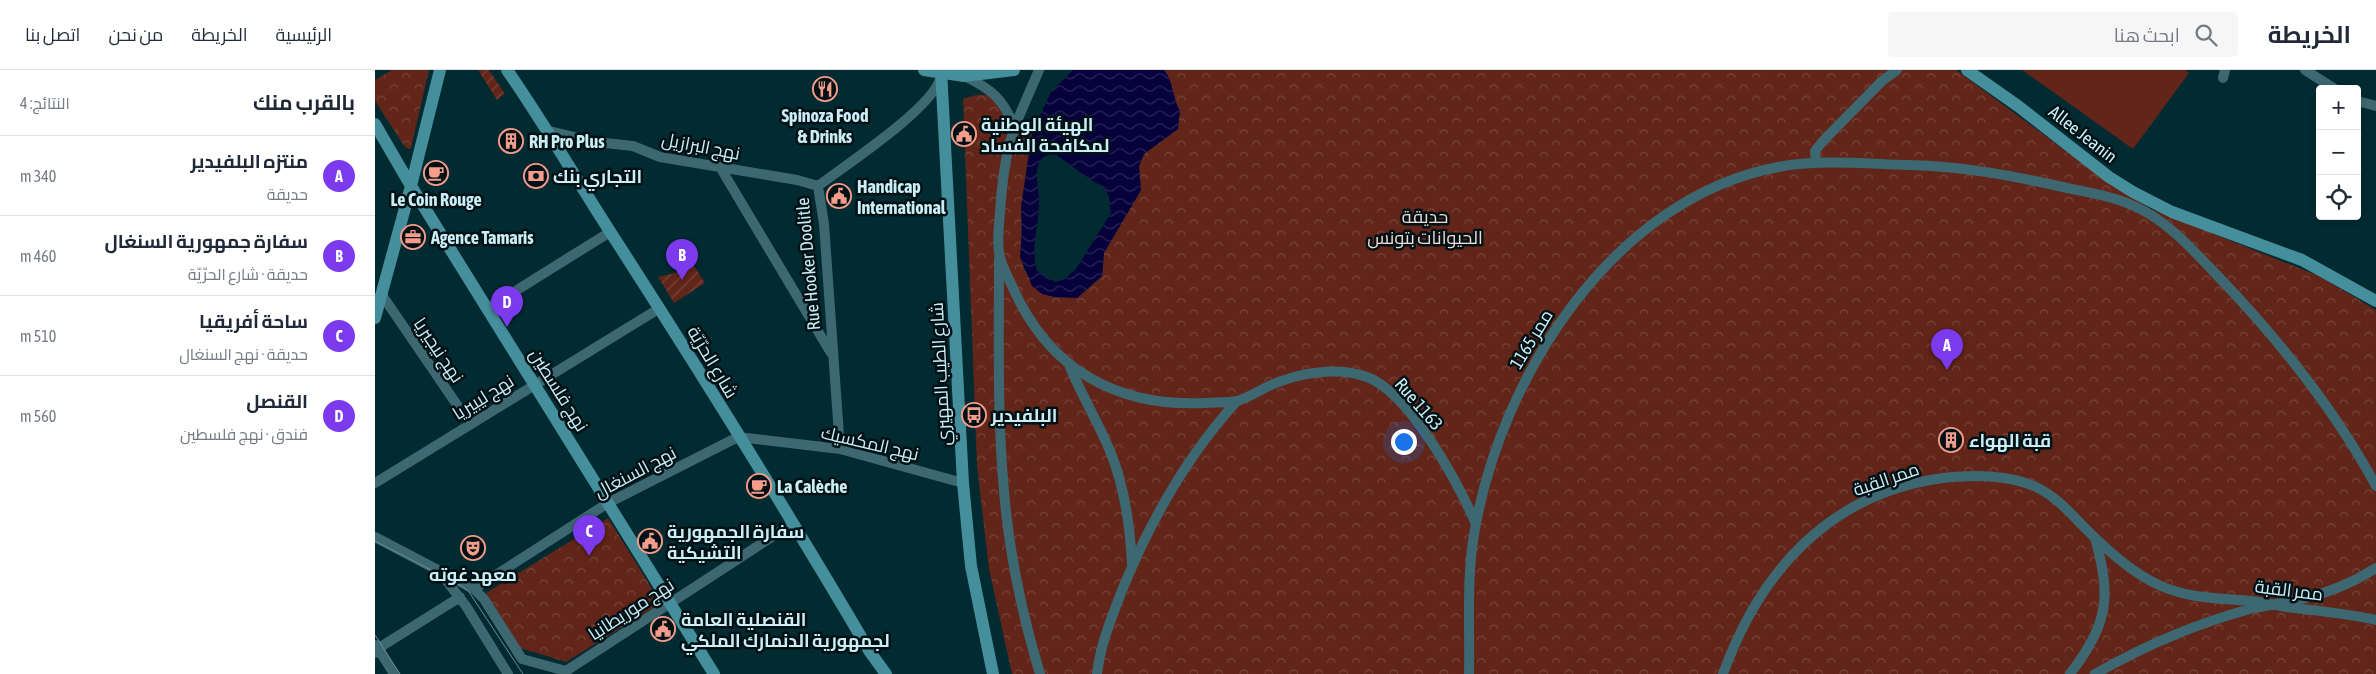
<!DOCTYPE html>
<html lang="ar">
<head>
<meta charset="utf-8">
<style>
	:root { --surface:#fff; --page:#f6f6f7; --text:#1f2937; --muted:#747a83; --line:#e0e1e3; --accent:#7c3aed }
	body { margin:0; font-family:"Asap Condensed",Cairo,sans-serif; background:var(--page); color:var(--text); direction:rtl }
	.controls { position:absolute; right:15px; top:15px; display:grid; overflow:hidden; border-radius:5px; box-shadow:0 2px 8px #0003 }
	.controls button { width:45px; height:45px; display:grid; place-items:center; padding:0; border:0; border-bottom:1px solid var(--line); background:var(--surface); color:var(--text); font:25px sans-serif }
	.you { position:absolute; left:1028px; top:371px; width:18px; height:18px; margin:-12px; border:4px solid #fff; border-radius:50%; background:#1a73e8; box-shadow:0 0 0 8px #1a73e833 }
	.badge { display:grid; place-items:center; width:32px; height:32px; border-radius:50%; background:var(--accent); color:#fff; font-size:16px; font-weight:700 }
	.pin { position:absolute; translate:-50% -41px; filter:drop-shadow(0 1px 2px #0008) }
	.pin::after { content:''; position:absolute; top:26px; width:18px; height:15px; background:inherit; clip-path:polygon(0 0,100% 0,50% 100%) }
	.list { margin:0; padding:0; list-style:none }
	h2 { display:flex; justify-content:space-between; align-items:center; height:65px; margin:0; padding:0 20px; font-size:21px }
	h2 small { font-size:16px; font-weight:400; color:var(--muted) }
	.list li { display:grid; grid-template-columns:32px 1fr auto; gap:15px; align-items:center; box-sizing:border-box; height:80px; padding:0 20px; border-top:1px solid var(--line) }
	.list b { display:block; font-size:19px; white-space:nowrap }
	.list p { margin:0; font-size:16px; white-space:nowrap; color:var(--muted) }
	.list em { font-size:16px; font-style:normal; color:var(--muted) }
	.icon { flex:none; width:28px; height:28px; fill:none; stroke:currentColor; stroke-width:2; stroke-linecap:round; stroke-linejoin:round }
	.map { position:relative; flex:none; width:2001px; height:604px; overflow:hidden; direction:ltr }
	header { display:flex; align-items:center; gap:30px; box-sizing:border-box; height:70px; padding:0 25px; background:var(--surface); border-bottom:1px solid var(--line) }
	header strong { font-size:24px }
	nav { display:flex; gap:28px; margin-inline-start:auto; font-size:18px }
	.search { width:350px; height:45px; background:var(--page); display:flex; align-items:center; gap:12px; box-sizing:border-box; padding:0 18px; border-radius:5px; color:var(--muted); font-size:19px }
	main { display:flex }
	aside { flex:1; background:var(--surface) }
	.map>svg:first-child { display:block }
	.grass { fill:#622519 }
	.forest { fill:url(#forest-crowns) }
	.garden { fill:url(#garden-furrows) }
	.water { fill:url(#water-waves); fill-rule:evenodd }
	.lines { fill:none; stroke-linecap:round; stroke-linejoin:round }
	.street { stroke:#3d6871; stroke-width:10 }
	.secondary { stroke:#458e9c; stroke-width:12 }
	.tram { stroke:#698f96; stroke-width:1 }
	.labels { text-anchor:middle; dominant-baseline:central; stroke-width:5; stroke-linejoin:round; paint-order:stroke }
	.poi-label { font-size:18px; font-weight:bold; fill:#cbedf5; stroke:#001115; text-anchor:start }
	.street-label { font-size:18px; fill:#cbedf5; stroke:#001115 }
	.park-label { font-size:18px; fill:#f2dad4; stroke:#001115 }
</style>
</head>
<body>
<header>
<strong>الخريطة</strong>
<div class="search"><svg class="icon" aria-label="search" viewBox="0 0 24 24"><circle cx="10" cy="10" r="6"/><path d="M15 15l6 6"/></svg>ابحث هنا</div>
<nav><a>الرئيسية</a><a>الخريطة</a><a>من نحن</a><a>اتصل بنا</a></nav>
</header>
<main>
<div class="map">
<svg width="2001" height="604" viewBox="0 0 2001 604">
	<defs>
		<pattern id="forest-crowns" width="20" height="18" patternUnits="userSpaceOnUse" patternTransform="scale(1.25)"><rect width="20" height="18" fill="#622519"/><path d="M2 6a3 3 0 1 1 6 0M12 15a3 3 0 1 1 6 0" fill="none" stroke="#77453b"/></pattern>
		<pattern id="garden-furrows" width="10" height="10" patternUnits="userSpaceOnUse" patternTransform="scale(1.25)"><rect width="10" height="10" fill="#622519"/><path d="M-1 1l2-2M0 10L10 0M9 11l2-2" fill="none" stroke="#77453b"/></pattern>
		<pattern id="water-waves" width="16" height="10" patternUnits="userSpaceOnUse" patternTransform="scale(1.25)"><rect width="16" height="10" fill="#06003b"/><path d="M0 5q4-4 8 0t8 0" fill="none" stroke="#292658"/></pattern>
	</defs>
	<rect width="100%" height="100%" fill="#012a31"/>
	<path class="grass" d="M1647 0H1810L1814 3 1758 79Z"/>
	<path class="forest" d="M17 0H54L36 78 34 79 30 77 0 31V10Z
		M789 0H1581L1730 110 1776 139 1944 206 2001 240V604H637L614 499 602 396 588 29 601 25H615L635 54 657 63C650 111 642 151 649 200L702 228 727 206 729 183 766 120 764 96 769 84 778 75 792 67 805 41C797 28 799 12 789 0Z
		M233 448 286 533 191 592 145 578 111 523Z"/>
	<path class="garden" d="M103 0H114L130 24 122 30Z
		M314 188 330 213 299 233 283 207 300 203 313 195Z"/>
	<path class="water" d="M698 0H789C799 12 797 28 805 41L803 59 769 84 764 96 766 120 729 183 727 206 702 228 679 227 667 224 657 216 645 187 647 160 646 137 657 63 676 22ZM680 84 719 112 728 116 734 126 736 143 701 199 690 209 680 212 662 201C655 175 664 157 664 132 664 118 659 106 664 93 667 86 673 85 680 84Z"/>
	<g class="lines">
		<path class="street" d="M664 0C656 19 647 38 640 57 630 84 627 114 625 142 624 155 622 170 624 183 626 195 633 207 638 218 674 299 741 337 829 333 839 332 852 333 862 331 873 328 885 320 896 315 924 303 962 296 992 307 1035 323 1083 413 1101 454
			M1930 0 1960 19
			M589 6C617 19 628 29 640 58
			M1848 8 1850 0
			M1982 31 2001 36
			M174 61 221 72 258 76 285 87 422 110 443 116
			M1441 93 1440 81 1448 71 1507 11 1522 0
			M345 97 456 283
			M443 116 449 154 465 379
			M443 116C472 94 557 39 566 7
			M624 189C624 267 622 344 629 421 634 483 647 544 665 604
			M7 225 95 354
			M113 238 235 162
			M695 297C707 326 723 352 735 381 750 417 755 455 757 494
			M0 413 285 238
			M0 467 99 519 109 529 147 589 191 601
			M67 505 91 536 133 604
			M99 519 233 433 363 367 465 379 588 413
			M1 575 19 604
			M0 583 7 576 85 527
			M190 604 191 601 418 453
			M722 604C725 576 736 549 746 523 774 453 811 387 862 331
			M1094 604C1095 556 1091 506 1100 459 1127 305 1239 128 1403 97 1445 89 1491 94 1534 95 1588 96 1639 106 1692 118 1718 123 1747 128 1771 142 1797 157 1817 179 1838 201 1900 265 1959 338 2001 416
			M1348 604C1385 501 1455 423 1568 408 1599 405 1632 404 1661 417 1681 426 1697 445 1712 460 1732 480 1757 503 1784 515 1814 529 1845 528 1876 531 1888 532 1900 535 1911 537 1942 541 1971 543 2001 550
			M1695 604C1733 553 1737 529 1720 468
			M1720 604C1769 576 1820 554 1875 539 1892 535 1910 533 1927 529 1953 523 1979 512 2001 498"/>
		<path class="secondary" d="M132 0C169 53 201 109 236 163 325 301 412 441 495 582L511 604
			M549 0 589 6 639 0
			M566 0 588 413 596 496 618 604
			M1592 0 1643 36 1734 107 1758 122 1797 142 1927 190 2001 231
			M0 54 36 116 339 604
			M0 248 36 116 65 0"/>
		<path class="tram" d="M0 471 87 516 94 522 148 604
			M0 565 25 604"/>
	</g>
	<defs>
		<symbol id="restaurant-ring" viewBox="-11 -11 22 22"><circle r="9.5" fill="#001115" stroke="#f49d8b" stroke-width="1.5"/><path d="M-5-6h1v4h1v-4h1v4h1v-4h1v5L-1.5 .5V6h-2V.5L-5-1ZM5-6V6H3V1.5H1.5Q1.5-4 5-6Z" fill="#f49d8b"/></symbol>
		<symbol id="civic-ring" viewBox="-11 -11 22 22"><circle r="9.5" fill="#001115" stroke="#f49d8b" stroke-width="1.5"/><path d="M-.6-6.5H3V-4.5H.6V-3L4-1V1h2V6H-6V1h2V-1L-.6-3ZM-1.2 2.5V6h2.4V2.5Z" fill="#f49d8b"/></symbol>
		<symbol id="building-ring" viewBox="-11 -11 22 22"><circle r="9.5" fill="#001115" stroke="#f49d8b" stroke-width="1.5"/><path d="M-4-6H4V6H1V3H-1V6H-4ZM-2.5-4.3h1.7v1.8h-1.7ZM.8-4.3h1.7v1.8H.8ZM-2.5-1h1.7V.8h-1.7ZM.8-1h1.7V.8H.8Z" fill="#f49d8b"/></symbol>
		<symbol id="cafe-ring" viewBox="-11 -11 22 22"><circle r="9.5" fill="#001115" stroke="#f49d8b" stroke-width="1.5"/><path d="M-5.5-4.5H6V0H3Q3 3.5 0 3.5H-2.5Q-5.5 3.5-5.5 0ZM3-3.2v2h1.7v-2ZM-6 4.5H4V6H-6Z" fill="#f49d8b"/></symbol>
		<symbol id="bank-ring" viewBox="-11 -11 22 22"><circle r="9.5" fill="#001115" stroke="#f49d8b" stroke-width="1.5"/><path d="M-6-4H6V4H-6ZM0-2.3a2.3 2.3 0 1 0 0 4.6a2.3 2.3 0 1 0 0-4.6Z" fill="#f49d8b"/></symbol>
		<symbol id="office-ring" viewBox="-11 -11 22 22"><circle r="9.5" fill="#001115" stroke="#f49d8b" stroke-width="1.5"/><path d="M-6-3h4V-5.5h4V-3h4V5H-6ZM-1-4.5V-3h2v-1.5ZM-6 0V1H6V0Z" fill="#f49d8b"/></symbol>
		<symbol id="bus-ring" viewBox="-11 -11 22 22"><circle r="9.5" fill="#001115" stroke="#f49d8b" stroke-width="1.5"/><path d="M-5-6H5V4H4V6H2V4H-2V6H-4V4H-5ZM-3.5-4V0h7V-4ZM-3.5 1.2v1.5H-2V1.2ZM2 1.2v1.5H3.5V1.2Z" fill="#f49d8b"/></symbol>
		<symbol id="theatre-ring" viewBox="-11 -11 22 22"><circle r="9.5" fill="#001115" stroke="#f49d8b" stroke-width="1.5"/><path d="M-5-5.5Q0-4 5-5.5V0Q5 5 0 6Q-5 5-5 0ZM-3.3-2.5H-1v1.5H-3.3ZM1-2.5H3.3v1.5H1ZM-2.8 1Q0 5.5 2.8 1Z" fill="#f49d8b"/></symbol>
	</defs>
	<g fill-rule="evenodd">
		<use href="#restaurant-ring" x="436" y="5" width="28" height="28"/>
		<use href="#civic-ring" x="575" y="50" width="28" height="28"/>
		<use href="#building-ring" x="122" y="57" width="28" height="28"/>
		<use href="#cafe-ring" x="47" y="89" width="28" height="28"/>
		<use href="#bank-ring" x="147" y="92" width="28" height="28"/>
		<use href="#civic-ring" x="450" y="112" width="28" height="28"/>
		<use href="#office-ring" x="24" y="153" width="28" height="28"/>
		<use href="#bus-ring" x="585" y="331" width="28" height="28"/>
		<use href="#building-ring" x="1562" y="356" width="28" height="28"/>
		<use href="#cafe-ring" x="370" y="402" width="28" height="28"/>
		<use href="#civic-ring" x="261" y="457" width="28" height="28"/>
		<use href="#theatre-ring" x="84" y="464" width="28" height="28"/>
		<use href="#civic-ring" x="274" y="545" width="28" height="28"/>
	</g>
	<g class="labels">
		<g class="poi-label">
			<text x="450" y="45" text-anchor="middle">Spinoza Food<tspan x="450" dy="21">&amp; Drinks</tspan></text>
			<text x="606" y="54">الهيئة الوطنية<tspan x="606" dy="21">لمكافحة الفساد</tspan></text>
			<text x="154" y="71">RH Pro Plus</text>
			<text x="178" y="106">التجاري بنك</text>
			<text x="482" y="116">Handicap<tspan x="482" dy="21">International</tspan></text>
			<text x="61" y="129" text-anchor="middle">Le Coin Rouge</text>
			<text x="56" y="167">Agence Tamaris</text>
			<text x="616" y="345">البلفيدير</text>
			<text x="1594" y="370">قبة الهواء</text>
			<text x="402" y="416">La Calèche</text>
			<text x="292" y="461">سفارة الجمهورية<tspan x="292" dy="21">التشيكية</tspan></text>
			<text x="98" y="504" text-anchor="middle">معهد غوته</text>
			<text x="306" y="549">القنصلية العامة<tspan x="306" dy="21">لجمهورية الدنمارك الملكي</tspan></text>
		</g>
		<g class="street-label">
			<text transform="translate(1708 64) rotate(38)">Allee Jeanin</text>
			<text transform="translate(326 76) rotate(11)">نهج البرازيل</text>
			<text transform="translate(433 194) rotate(-95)">Rue Hooker Doolitle</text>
			<text transform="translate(1156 269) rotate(-59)">ممر 1165</text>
			<text transform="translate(64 280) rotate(56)">نهج نيجيريا</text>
			<text transform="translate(338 292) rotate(59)">شارع الحرّيّة</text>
			<text transform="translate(565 304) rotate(-93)">شارع الطيب المهيري</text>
			<text transform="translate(184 320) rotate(58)">نهج فلسطين</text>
			<text transform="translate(108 327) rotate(-32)">نهج ليبيريا</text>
			<text transform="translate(1044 334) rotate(49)">Rue 1163</text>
			<text transform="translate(495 373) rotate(13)">نهج المكسيك</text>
			<text transform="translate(260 402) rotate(-28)">نهج السنغال</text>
			<text transform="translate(1511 409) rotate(-19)">ممر القبة</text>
			<text transform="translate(1914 520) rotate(7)">ممر القبة</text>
			<text transform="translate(256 539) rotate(-33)">نهج موريطانيا</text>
		</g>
		<g class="park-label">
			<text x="1050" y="146">حديقة<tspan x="1050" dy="21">الحيوانات بتونس</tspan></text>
		</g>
	</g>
</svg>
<div class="controls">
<button>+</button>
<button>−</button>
<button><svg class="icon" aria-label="locate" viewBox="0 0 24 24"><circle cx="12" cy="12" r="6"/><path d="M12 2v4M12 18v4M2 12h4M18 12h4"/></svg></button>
</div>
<div class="you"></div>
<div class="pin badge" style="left:1572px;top:300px">A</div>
<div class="pin badge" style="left:307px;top:210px">B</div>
<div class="pin badge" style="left:214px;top:486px">C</div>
<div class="pin badge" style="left:132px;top:257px">D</div>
</div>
<aside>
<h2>بالقرب منك<small>النتائج: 4</small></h2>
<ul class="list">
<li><span class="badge">A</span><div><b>منتزه البلفيدير</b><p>حديقة</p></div><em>340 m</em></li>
<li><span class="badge">B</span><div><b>سفارة جمهورية السنغال</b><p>حديقة · شارع الحرّيّة</p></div><em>460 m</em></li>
<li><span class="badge">C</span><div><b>ساحة أفريقيا</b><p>حديقة · نهج السنغال</p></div><em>510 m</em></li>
<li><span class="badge">D</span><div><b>القنصل</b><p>فندق · نهج فلسطين</p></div><em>560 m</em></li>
</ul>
</aside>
</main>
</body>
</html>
